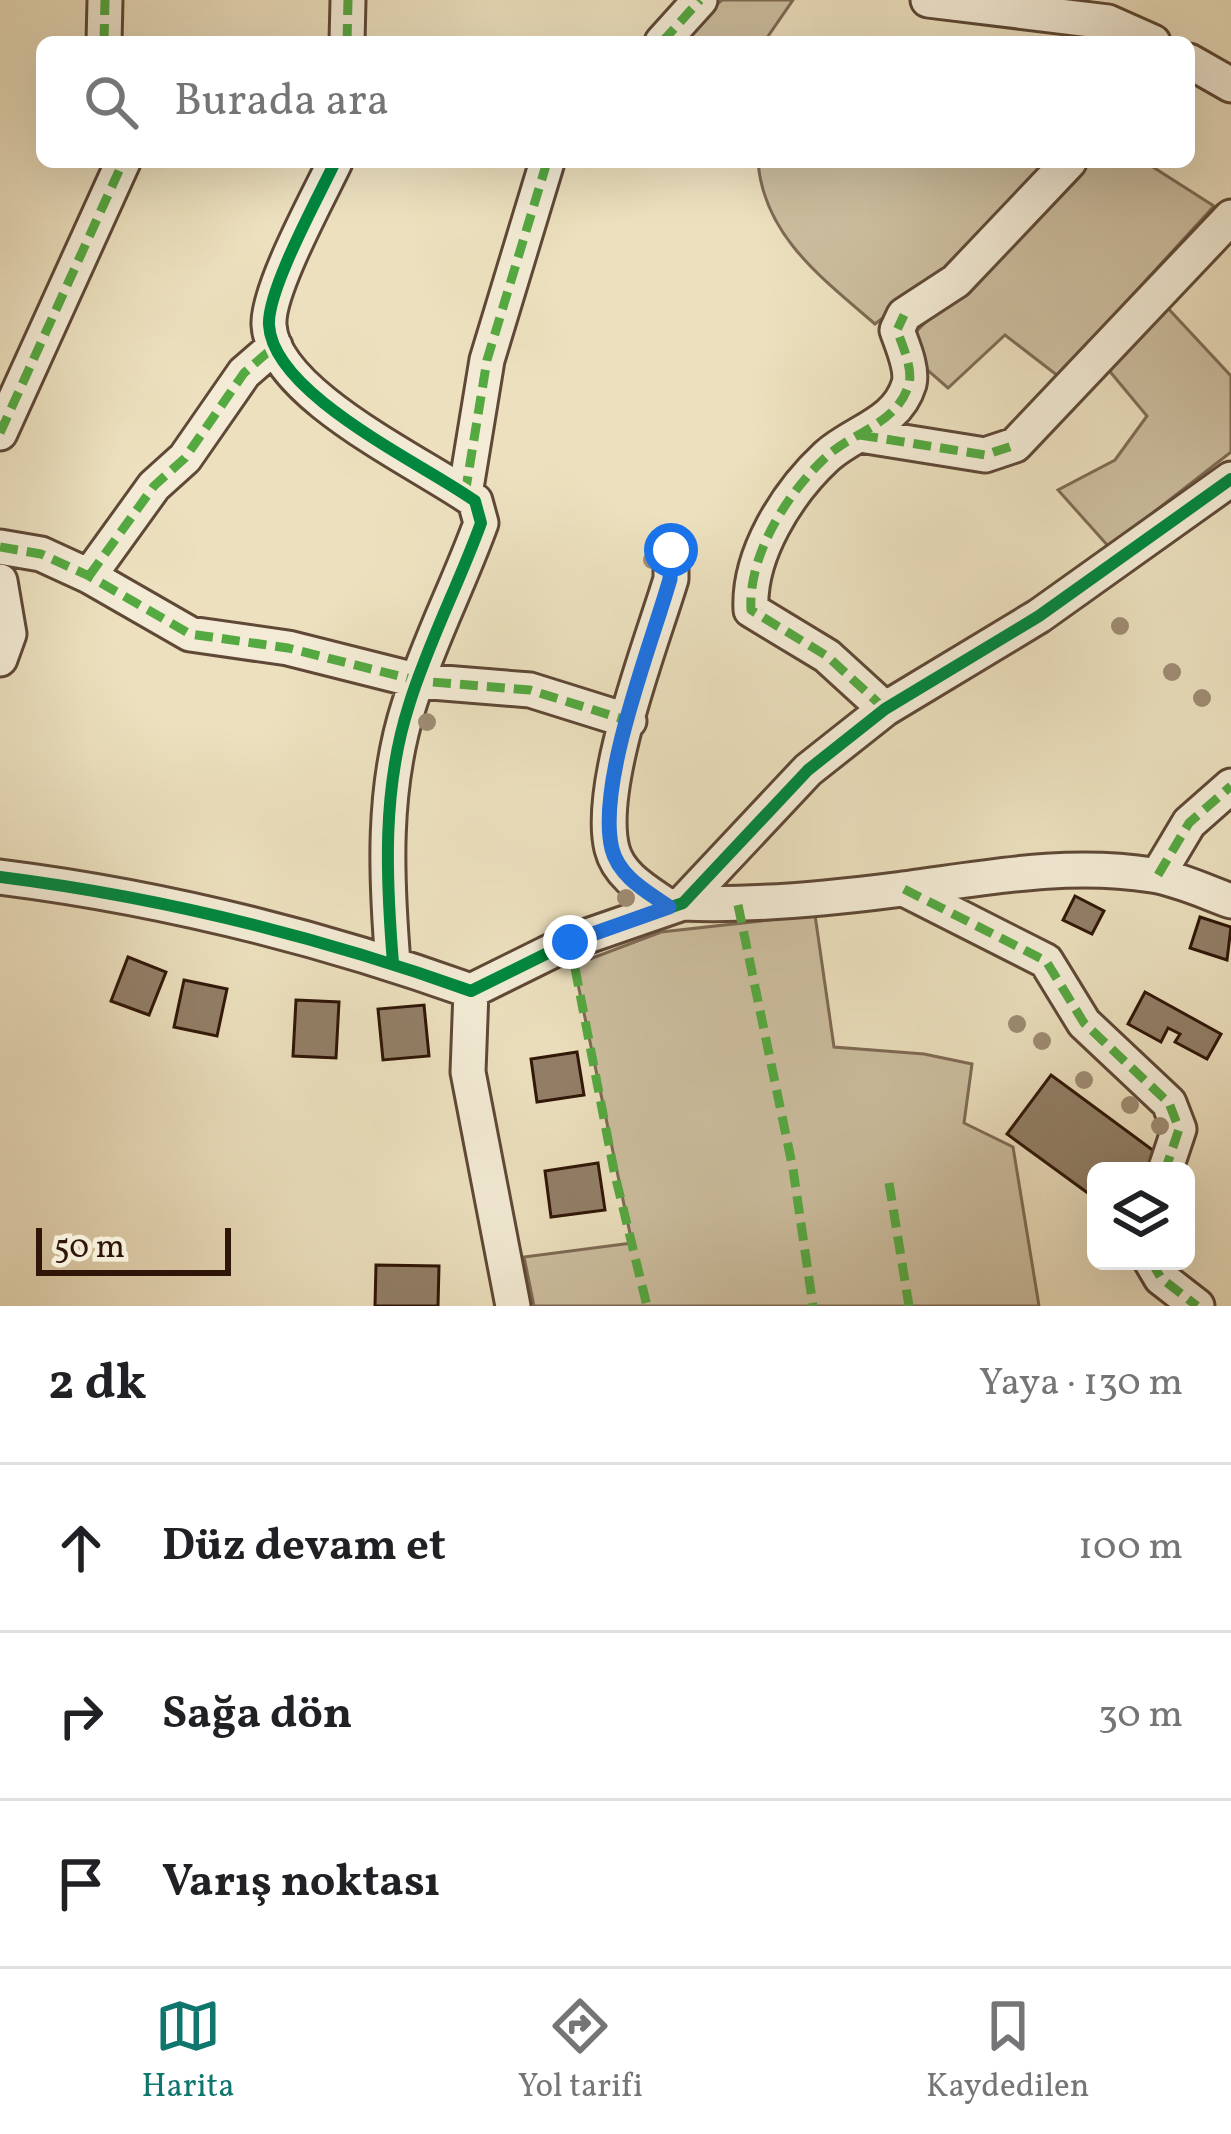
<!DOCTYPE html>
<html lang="tr">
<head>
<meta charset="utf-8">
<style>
	:root { --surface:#fff; --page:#f6f6f6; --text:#202124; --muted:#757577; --line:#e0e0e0; --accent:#0f766e }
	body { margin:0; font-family:Vollkorn,serif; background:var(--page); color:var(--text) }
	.controls { position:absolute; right:36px; bottom:36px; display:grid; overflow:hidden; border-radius:18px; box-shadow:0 12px 48px #0002 }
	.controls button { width:108px; height:108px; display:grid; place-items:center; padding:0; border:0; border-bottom:3px solid var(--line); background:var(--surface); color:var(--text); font:60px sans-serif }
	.scale { position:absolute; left:36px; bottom:30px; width:195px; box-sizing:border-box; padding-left:12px; border:6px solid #301608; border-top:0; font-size:33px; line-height:42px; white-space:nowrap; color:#301608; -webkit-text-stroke:9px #f3ebd5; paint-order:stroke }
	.stop { position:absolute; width:36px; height:36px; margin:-27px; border:9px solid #1a73e8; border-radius:50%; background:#fff }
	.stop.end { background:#1a73e8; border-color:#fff; box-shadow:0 3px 12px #0008 }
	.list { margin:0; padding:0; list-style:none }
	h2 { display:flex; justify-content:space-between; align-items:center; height:156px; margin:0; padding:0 48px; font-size:51px }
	h2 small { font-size:39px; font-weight:400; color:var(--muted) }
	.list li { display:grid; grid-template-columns:78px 1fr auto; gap:36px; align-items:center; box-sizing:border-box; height:168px; padding:0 48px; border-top:3px solid var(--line) }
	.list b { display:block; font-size:45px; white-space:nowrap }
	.list em { font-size:39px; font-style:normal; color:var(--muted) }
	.icon { flex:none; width:66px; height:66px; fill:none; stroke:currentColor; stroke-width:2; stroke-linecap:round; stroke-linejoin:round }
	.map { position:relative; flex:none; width:1231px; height:1306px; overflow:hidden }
	.search { position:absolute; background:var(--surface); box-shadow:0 12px 48px #0002; left:36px; right:36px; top:36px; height:132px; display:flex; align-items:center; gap:30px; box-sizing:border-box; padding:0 42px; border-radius:18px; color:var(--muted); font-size:45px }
	.sheet { height:660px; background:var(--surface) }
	nav { display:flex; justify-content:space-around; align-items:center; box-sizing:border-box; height:168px; border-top:3px solid var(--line); background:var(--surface); font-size:33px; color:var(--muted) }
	nav a { display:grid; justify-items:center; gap:6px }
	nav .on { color:var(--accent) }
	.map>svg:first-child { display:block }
	.green { fill:#ccbe9f; stroke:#7e6a54; stroke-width:3 }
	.building { fill:#927f67; stroke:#301608; stroke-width:3 }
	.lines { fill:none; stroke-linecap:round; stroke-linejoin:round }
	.minor-casing { stroke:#5f4836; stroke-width:39 }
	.minor { stroke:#f3ebd5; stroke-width:33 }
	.quiet { stroke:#54a941; stroke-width:9; stroke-dasharray:18 9; stroke-linecap:butt }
	.cycleway-casing { stroke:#f3ebd5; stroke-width:20 }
	.cycleway { stroke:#00873e; stroke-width:12 }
	.tree { fill:#9e8c73 }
	.route { stroke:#1a73e8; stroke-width:15 }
</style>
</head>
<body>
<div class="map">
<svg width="1231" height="1306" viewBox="0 0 1231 1306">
	<rect width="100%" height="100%" fill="#ece0be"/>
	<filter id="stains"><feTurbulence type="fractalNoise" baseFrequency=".00167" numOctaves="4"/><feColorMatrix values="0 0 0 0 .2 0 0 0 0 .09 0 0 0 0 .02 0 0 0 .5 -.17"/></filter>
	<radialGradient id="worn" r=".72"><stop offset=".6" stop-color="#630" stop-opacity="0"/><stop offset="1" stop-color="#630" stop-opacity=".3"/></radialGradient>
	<path class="green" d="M722 0H793L764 42H676Z
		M758 162H1051L966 253 875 324C823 279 764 236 758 162Z
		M1083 162H1145L1214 206 1058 376 1005 335 948 388 901 347Z
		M1164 304 1231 376V452L1109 547 1058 490 1115 460 1147 416 1107 368Z
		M815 915 834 1047 924 1054 972 1064 964 1123 1013 1147 1039 1306H534L524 1257 632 1243 574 965 661 932Z"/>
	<path class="building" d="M1075 896 1104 911 1092 934 1063 920Z
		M1200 917 1231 927 1227 960 1190 948Z
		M128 957 166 972 149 1015 111 1001Z
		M184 980 227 989 217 1036 174 1027Z
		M1145 992 1221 1034 1207 1059 1175 1042 1180 1034 1168 1028 1161 1042 1128 1024Z
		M296 1000 339 1002 336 1058 293 1056Z
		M424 1005 429 1056 383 1060 378 1009Z
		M577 1052 584 1095 537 1102 531 1059Z
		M1051 1075 1158 1154 1145 1171H1096V1199L1007 1134Z
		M598 1163 605 1210 551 1217 545 1171Z
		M376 1265 439 1266 438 1306H375Z"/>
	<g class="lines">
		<defs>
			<path id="minor" d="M928 0 1108 22 1153 42
				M104 42 105 0
				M347 42 348 0
				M662 42 700 0
				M1189 61 1231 85
				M335 162C319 196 267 290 269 325 273 395 422 463 475 501L481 523C459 584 428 643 409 705 382 789 386 877 393 963
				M0 433 123 162
				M860 435 985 455 1015 445 1231 217
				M465 494 487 360 547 162
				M0 547 41 554 89 576 190 634 288 648 419 681 530 690 629 721
				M89 576 154 486 185 458 244 373 275 346
				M0 581 9 634 0 659
				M885 709 827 656 751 610C748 555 787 493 827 456 855 431 897 424 909 384 913 368 902 345 897 330L904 315 956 281 1069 162
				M1158 875 1189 823 1231 786
				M0 877C159 897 320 937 471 991L570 942 683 903 808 770 885 709 1039 616 1231 479
				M904 889 1046 961 1084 1023 1169 1103 1179 1129 1165 1171
				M683 903C753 906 825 899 895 890 981 879 1065 861 1152 875 1179 879 1206 892 1231 901
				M669 907C648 892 619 877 612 849 596 785 651 645 671 579V550
				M471 991 468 1072 513 1306
				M1151 1261 1161 1278 1197 1306"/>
		</defs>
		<use href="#minor" class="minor-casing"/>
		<use href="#minor" class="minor"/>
		<path class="quiet" d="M104 42 105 0
			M347 42 348 0
			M662 42 700 0
			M0 433 123 162
			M860 435 985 455 1015 445
			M465 494 487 360 547 162
			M0 547 41 554 89 576 190 634 288 648 419 681 530 690 629 721
			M89 576 154 486 185 458 244 373 275 346
			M885 709 827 656 751 610C748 555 787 493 827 456 855 431 897 424 909 384 913 368 902 345 897 330L904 315
			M1158 875 1189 823 1231 786
			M904 889 1046 961 1084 1023 1169 1103 1179 1129 1165 1171
			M738 905 793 1169 813 1306
			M669 907C648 892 619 877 612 849 596 785 651 645 671 579V550
			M570 942 614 1171 647 1306
			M889 1183 909 1306
			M1151 1261 1161 1278 1197 1306"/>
		<defs>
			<path id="cycleway" d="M335 162C319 196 267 290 269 325 273 395 422 463 475 501L481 523C459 584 428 643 409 705 382 789 386 877 393 963
				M0 877C159 897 320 937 471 991L570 942 683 903 808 770 885 709 1039 616 1231 479"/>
		</defs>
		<use href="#cycleway" class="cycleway-casing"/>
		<use href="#cycleway" class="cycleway"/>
	</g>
	<g class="tree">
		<circle cx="652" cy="560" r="9"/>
		<circle cx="1120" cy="626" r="9"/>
		<circle cx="1172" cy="672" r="9"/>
		<circle cx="1202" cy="698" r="9"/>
		<circle cx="427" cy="722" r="9"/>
		<circle cx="626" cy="898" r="9"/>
		<circle cx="1017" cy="1024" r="9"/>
		<circle cx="1042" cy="1041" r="9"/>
		<circle cx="1084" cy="1080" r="9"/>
		<circle cx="1130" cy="1105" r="9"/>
		<circle cx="1160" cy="1126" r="9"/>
	</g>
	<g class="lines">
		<path class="route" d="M570 942 669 907C648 892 619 877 612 849 596 784 651 646 670 579L671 550"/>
	</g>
	<rect width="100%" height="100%" filter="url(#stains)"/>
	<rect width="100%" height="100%" fill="url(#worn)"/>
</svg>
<div class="controls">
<button><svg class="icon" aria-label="layers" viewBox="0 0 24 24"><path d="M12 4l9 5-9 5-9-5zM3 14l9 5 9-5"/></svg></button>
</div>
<div class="scale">50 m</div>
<div class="stop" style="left:671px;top:550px"></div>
<div class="stop end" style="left:570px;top:942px"></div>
<div class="search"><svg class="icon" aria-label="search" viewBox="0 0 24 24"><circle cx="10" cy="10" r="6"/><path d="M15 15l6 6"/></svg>Burada ara</div>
</div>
<section class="sheet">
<h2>2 dk<small>Yaya · 130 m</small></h2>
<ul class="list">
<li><svg class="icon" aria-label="ahead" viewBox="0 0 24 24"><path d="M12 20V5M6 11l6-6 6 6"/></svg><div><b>Düz devam et</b></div><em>100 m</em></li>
<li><svg class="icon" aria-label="right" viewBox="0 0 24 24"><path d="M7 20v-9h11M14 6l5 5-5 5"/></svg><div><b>Sağa dön</b></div><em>30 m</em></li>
<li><svg class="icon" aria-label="arrive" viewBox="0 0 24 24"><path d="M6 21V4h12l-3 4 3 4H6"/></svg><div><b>Varış noktası</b></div></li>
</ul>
</section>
<nav>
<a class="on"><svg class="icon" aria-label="map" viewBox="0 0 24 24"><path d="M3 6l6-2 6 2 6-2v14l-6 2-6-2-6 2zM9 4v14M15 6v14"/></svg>Harita</a>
<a><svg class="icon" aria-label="directions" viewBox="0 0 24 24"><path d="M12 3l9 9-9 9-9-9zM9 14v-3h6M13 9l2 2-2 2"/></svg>Yol tarifi</a>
<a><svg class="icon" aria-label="saved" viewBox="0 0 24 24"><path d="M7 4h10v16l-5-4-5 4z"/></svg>Kaydedilen</a>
</nav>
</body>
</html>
